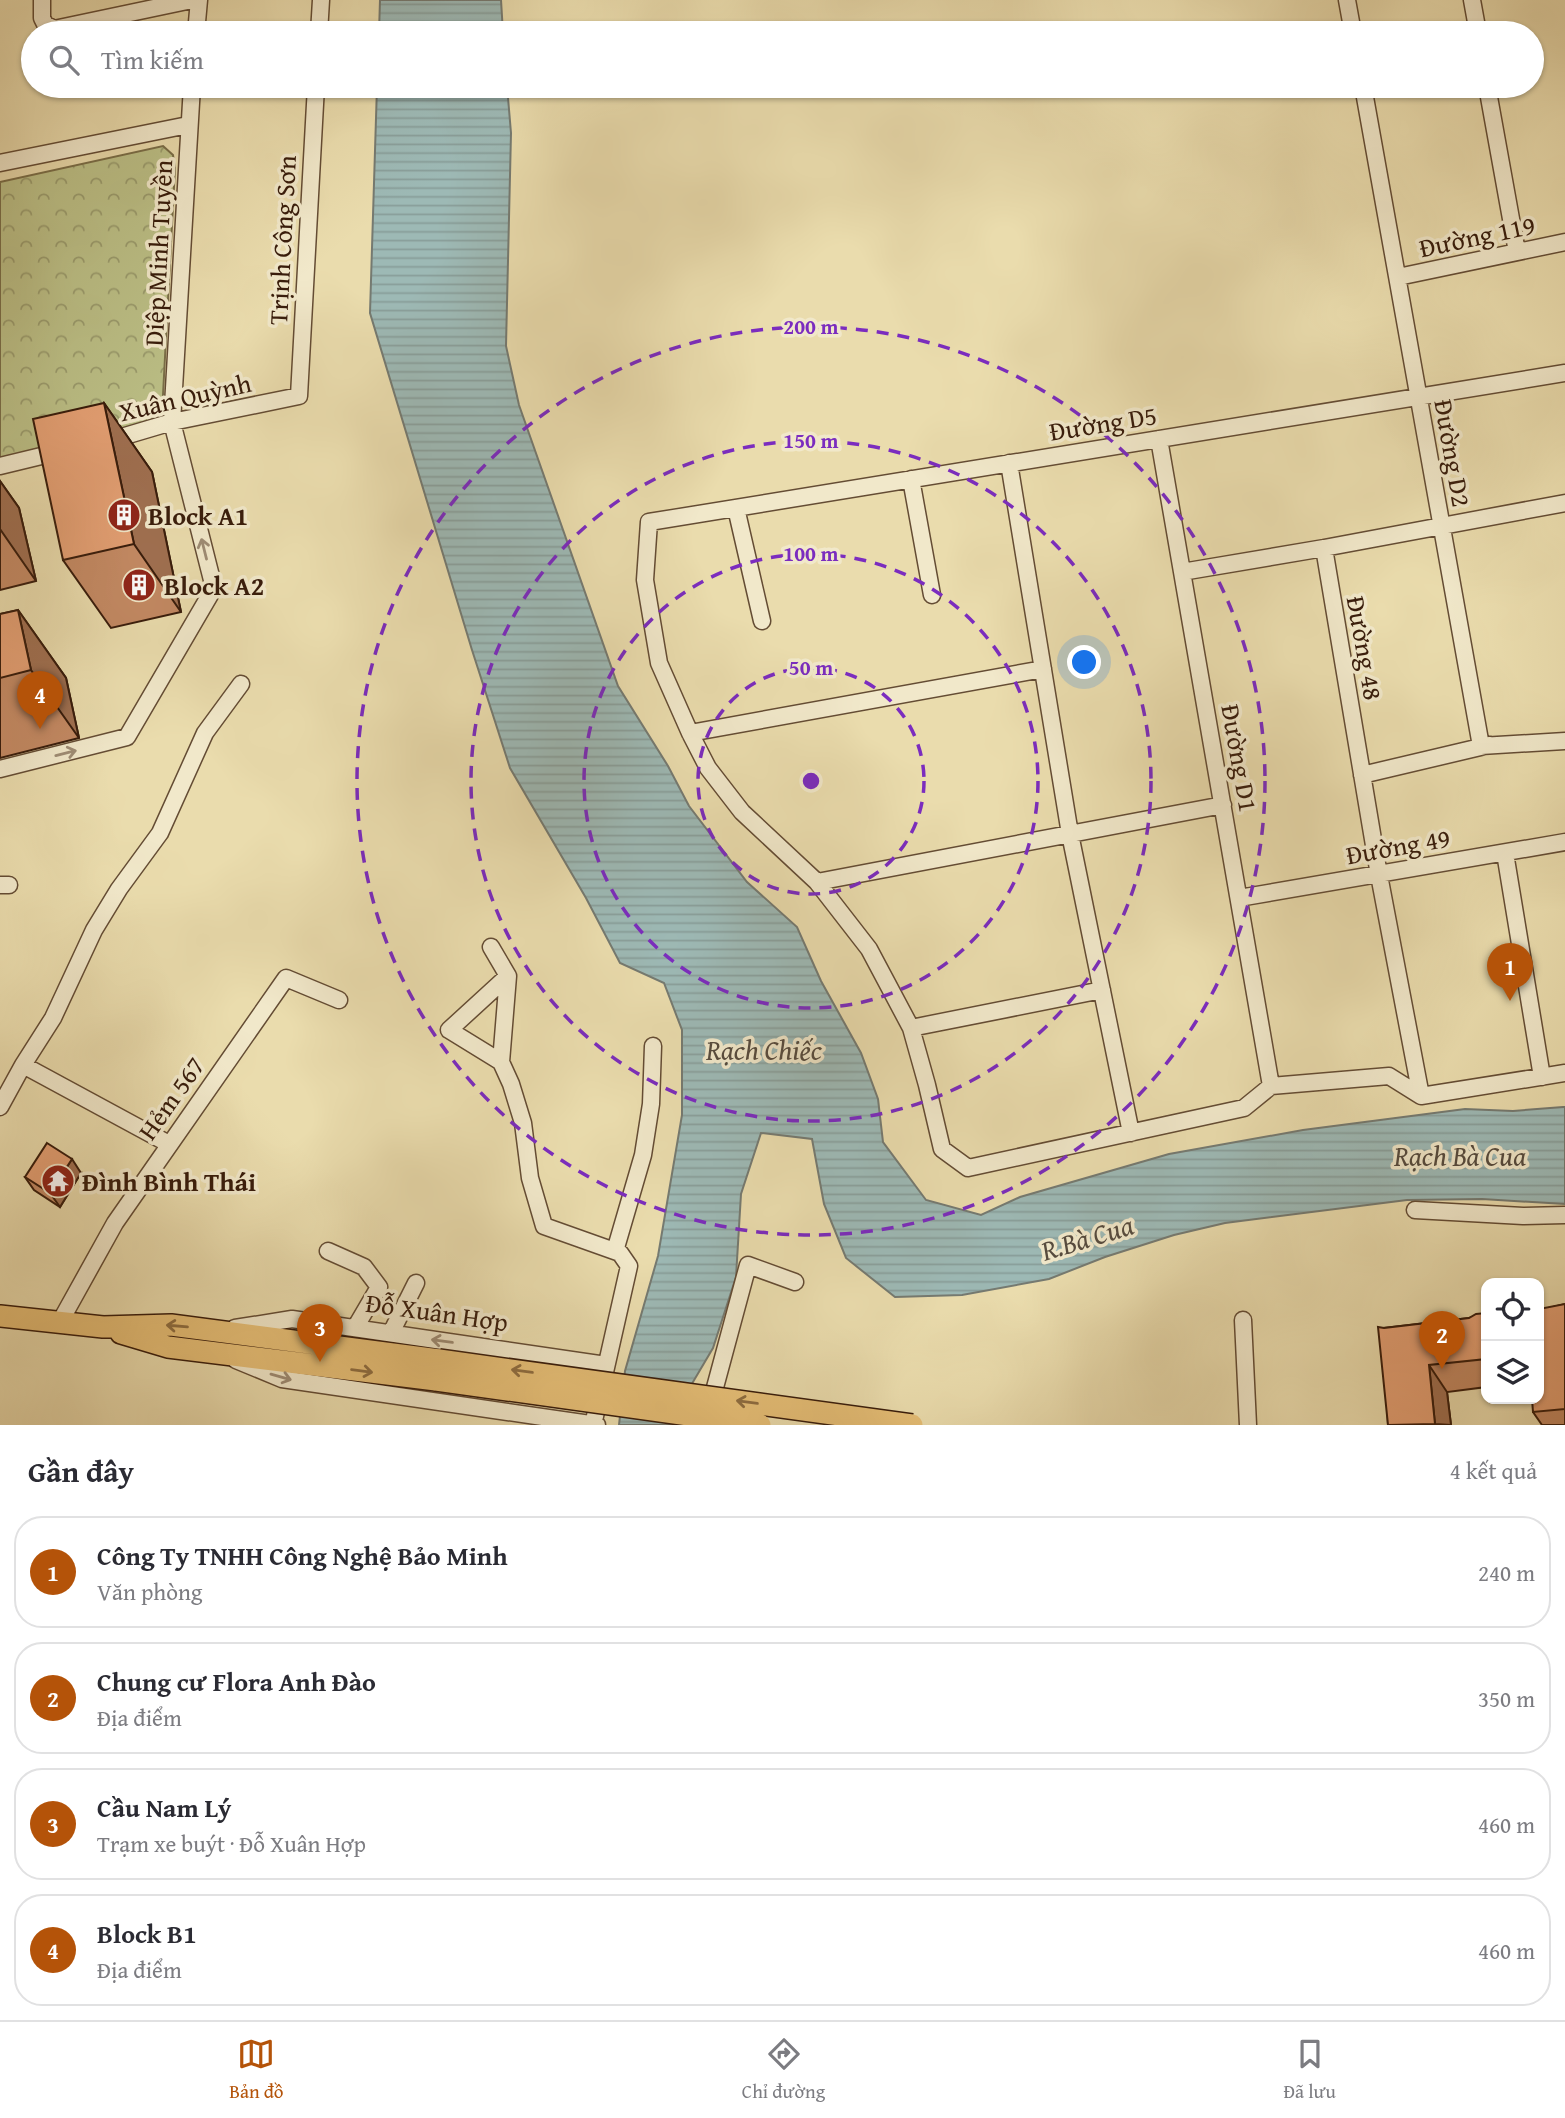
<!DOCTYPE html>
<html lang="vi">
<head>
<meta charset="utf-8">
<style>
	:root { --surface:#fff; --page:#f2f2f3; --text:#2b2b33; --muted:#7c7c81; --line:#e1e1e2; --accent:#b45309 }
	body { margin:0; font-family:"Gentium Book Plus",serif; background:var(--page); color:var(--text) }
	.controls { position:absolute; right:21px; bottom:21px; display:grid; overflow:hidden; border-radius:14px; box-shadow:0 2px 5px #0004 }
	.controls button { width:63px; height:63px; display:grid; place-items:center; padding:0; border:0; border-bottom:2px solid var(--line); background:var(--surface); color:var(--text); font:35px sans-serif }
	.you { position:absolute; left:1085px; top:663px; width:24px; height:24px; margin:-18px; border:5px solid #fff; border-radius:50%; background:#1a73e8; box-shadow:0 0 0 10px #1a73e833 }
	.badge { display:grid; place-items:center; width:46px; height:46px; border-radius:50%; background:var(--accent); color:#fff; font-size:23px; font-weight:700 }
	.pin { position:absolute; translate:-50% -58px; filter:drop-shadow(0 2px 4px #0008) }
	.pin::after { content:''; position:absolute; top:37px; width:24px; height:21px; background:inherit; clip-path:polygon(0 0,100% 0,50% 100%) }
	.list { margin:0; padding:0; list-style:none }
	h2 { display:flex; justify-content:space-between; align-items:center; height:91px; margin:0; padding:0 28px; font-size:30px }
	h2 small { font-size:23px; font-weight:400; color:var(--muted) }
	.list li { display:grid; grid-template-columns:46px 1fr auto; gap:21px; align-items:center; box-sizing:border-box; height:112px; margin:0 14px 14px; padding:0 14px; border:2px solid var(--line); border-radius:28px }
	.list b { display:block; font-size:26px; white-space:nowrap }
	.list p { margin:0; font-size:23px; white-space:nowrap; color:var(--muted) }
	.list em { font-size:23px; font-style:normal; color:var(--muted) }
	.icon { flex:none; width:38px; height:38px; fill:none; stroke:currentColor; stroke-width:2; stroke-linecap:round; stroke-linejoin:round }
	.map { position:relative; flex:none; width:1565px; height:1425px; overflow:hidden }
	.search { position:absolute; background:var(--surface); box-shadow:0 2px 5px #0004; left:21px; right:21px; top:21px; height:77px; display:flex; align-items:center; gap:18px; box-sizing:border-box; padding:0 24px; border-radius:38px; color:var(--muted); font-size:26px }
	.sheet { height:595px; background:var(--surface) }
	nav { display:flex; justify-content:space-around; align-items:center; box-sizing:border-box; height:98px; border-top:2px solid var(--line); background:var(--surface); font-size:19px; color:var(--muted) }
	nav a { display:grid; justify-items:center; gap:4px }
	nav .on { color:var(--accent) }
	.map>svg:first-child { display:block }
	.forest { fill:url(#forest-crowns); stroke:#7a6e48; stroke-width:2 }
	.water { fill:url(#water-rules); stroke:#757a71; stroke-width:2 }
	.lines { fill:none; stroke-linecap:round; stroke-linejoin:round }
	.minor-casing { stroke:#644c34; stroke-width:19 }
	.major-casing { stroke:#381c0b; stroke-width:24 }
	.minor { stroke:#f1e8ca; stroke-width:16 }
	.major { stroke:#e5be76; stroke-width:21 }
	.major-bridge-casing { stroke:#381c0b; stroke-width:24; stroke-linecap:butt }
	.major-bridge { stroke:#e5be76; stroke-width:21 }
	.wall { fill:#c38963; stroke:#381c0b; stroke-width:2 }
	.shaded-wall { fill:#9f6f50; stroke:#381c0b; stroke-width:2 }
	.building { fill:#e39f73; stroke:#381c0b; stroke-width:2 }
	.oneway { stroke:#9e8c74 }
	.oneway2 { stroke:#8e6d40 }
	.ring { fill:none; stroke:#7b2cbf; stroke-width:3.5; stroke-dasharray:12 9 }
	.labels { text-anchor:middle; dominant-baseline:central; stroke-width:7; stroke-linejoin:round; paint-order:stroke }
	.street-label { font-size:26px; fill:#381c0b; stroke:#f1e8ca }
	.poi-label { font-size:26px; font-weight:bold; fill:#381c0b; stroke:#f1e8ca; text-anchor:start }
	.water-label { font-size:28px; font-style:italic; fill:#564b3e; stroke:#f1e8ca }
	.centre { fill:#7b2cbf; stroke:#f1e8ca; stroke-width:3.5 }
	.ring-label { font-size:21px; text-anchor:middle; font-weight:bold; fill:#7b2cbf; stroke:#f1e8ca; stroke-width:7; stroke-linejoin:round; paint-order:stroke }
</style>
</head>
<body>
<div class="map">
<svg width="1565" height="1425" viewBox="0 0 1565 1425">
	<defs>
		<pattern id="forest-crowns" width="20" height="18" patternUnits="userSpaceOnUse" patternTransform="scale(1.75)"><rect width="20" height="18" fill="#bbbf86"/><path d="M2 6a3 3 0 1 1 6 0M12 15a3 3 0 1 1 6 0" fill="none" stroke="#999a6c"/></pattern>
		<pattern id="water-rules" width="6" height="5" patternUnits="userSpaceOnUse" patternTransform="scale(1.75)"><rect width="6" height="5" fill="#9db9b5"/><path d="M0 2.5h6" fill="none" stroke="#889e9a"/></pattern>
	</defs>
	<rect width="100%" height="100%" fill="#eadcad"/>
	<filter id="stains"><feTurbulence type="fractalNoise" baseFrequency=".00286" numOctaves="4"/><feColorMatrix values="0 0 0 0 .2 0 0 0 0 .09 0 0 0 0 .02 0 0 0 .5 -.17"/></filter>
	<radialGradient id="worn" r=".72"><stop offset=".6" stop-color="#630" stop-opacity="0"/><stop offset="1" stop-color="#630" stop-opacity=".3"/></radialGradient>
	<path class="forest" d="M163 146 173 155 175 168 162 414 154 424 0 460V182Z"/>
	<path class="water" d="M380 0H501L503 33H379Z
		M377 86H507L511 133 506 346 519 405 618 686 668 766 689 806 747 882 797 927 821 981 861 1053 878 1099 883 1142 926 1200 981 1215 1020 1197 1169 1154 1303 1130 1465 1109 1513 1111 1563 1107H1565V1204L1482 1199 1407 1200 1225 1223 1174 1235 1105 1257 1049 1279 962 1295 895 1297 846 1258 824 1204 812 1139 761 1133 741 1194 736 1277 713 1348 690 1387 684 1425H619L625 1371 658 1256 682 1115V1030L664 983 620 963 586 898 510 768 472 650 370 313Z"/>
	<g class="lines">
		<defs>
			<path id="minor" d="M42 0V18L45 24 54 29 192 0
				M1347 0 1353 33
				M1472 0 1478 33
				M196 33 199 0
				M319 33 321 0
				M1363 86 1481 746 1565 741
				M1487 86 1517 252
				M0 163 188 125
				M1398 277 1565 242
				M1565 373 649 522 645 580 659 663 690 733 708 768 742 812 817 882 869 949 911 1028 927 1085 942 1149 968 1168 1244 1108 1271 1086 1389 1076 1421 1096 1565 1073
				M1159 439 1271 1086
				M108 441 172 422 299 396 316 86
				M1009 463 1070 834 1131 1133
				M0 466 62 451
				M911 479 932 595
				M736 508 762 621
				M1182 572 1324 548
				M690 733 1043 669
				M0 769 127 737 214 588 172 422 192 86
				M1362 775 1489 745
				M1505 853 1542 1077
				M817 882 1223 805
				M0 885H9
				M1239 898 1565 842
				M491 947 508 976 501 1062
				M508 976 449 1030 501 1062 511 1084 523 1123 530 1178 544 1226 620 1253 629 1266 593 1425
				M911 1028 1102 990
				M23 1065 53 1018 94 930 119 889 160 833 205 733 241 684
				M1421 1096 1379 875 1324 548 1565 503
				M0 1107 23 1065 169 1144
				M1415 1210 1523 1216 1565 1215
				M328 1251 364 1267 379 1287 355 1328
				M615 1251 643 1155 651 1104 653 1046
				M1243 1320 1248 1425
				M60 1322 115 1223 286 978 339 1000
				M235 1328 292 1319 606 1365
				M391 1333 416 1283
				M236 1360 282 1379 597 1425
				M710 1406 748 1265 795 1282"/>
			<path id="major" d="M0 1316 103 1327 171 1325 439 1360
				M121 1333 168 1347 436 1380"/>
		</defs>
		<use href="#minor" class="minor-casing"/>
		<use href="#major" class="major-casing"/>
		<use href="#minor" class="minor"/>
		<use href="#major" class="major"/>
		<defs>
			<path id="major-bridge" d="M439 1360 912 1425
				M436 1380 760 1425"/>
		</defs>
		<use href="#major-bridge" class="major-bridge-casing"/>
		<use href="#major-bridge" class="major-bridge"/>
	</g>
	<path class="wall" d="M104 403 152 472 181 612 111 628 63 560Z
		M0 481 19 508 36 581 0 590Z
		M18 610 66 678 79 738 0 758V614Z
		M81 1173 60 1207 34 1190 25 1177Z
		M1565 1304V1425H1542L1533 1412 1548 1308Z
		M1486 1313V1387L1447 1392 1451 1425H1388L1384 1328 1469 1318Z"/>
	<path class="shaded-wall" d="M104 403 152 472 181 612 134 544Z
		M0 481 19 508 36 581 0 529Z
		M18 610 66 678 79 738 31 670Z
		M72 1159 81 1173 60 1207 50 1193Z
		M1429 1365 1447 1392 1451 1425 1435 1424Z"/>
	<path class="building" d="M104 403 134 544 63 560 33 419Z
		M18 610 31 670 0 678V614Z
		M47 1143 72 1159 50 1193 25 1177Z
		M1565 1304V1409L1533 1412 1532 1399H1539V1309Z
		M1486 1313V1359L1429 1365 1435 1424 1388 1425 1378 1327 1384 1328 1469 1318 1476 1314Z"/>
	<defs><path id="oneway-shaft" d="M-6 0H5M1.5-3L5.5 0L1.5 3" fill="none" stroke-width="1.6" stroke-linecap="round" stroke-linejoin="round" transform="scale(1.75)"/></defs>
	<g class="oneway">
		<use href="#oneway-shaft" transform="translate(204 549) rotate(-104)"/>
		<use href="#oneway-shaft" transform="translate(66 753) rotate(-14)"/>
		<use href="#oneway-shaft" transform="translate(442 1341) rotate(-172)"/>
		<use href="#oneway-shaft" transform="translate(281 1377) rotate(16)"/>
	</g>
	<g class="oneway2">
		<use href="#oneway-shaft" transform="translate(177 1326) rotate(-175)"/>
		<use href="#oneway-shaft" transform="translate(362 1371) rotate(7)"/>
		<use href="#oneway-shaft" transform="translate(522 1371) rotate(-172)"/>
		<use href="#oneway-shaft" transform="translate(747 1402) rotate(-172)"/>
	</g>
	<g class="ring">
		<circle cx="811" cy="781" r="113"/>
		<circle cx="811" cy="781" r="227"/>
		<circle cx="811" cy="781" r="340"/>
		<circle cx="811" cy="781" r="454"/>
	</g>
	<defs>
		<symbol id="building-disc" viewBox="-11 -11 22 22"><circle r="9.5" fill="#8f2418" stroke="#f1e8ca"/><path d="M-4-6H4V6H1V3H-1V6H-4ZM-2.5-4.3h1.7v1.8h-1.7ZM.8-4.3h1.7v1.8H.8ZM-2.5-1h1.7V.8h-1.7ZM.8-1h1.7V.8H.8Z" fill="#fff"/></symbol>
		<symbol id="temple-disc" viewBox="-11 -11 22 22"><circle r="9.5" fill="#8f2418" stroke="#f1e8ca"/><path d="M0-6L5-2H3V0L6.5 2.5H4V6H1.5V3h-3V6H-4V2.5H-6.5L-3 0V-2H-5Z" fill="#fff"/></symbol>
	</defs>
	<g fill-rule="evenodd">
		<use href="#building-disc" x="105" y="496" width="38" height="38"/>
		<use href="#building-disc" x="120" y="566" width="38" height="38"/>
		<use href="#temple-disc" x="39" y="1162" width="38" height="38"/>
	</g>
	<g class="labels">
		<g class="street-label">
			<text transform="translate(1477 236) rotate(-12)">Đường 119</text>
			<text transform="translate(282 240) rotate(-87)">Trịnh Công Sơn</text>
			<text transform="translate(158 253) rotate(-87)">Diệp Minh Tuyền</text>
			<text transform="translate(185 397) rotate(-13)">Xuân Quỳnh</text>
			<text transform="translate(1103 423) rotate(-9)">Đường D5</text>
			<text transform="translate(1453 453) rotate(80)">Đường D2</text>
			<text transform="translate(1365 648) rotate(80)">Đường 48</text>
			<text transform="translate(1240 758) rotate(80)">Đường D1</text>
			<text transform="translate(1398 846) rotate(-10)">Đường 49</text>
			<text transform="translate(171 1098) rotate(-55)">Hẻm 567</text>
			<text transform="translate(437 1312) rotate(8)">Đỗ Xuân Hợp</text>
		</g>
		<g class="poi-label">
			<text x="148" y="515">Block A1</text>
			<text x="164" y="585">Block A2</text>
			<text x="82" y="1181">Đình Bình Thái</text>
		</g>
		<g class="water-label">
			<text x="764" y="1049">Rạch Chiếc</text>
			<text x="1460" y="1155">Rạch Bà Cua</text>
			<text transform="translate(1087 1237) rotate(-17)">R.Bà Cua</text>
		</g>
	</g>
	<circle cx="811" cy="781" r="10" class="centre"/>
	<g class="ring-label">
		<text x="811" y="334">200 m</text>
		<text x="811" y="448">150 m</text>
		<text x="811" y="561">100 m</text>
		<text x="811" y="675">50 m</text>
	</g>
	<rect width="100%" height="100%" filter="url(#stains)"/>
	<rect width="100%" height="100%" fill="url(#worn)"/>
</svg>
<div class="controls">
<button><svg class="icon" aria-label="locate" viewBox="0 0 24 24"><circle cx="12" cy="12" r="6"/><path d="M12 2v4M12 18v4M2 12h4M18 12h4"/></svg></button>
<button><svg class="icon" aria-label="layers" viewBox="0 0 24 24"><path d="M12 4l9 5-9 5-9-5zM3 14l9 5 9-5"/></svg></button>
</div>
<div class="you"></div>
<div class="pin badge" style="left:1510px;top:1001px">1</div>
<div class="pin badge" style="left:1442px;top:1369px">2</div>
<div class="pin badge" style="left:320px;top:1362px">3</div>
<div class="pin badge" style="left:40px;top:729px">4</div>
<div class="search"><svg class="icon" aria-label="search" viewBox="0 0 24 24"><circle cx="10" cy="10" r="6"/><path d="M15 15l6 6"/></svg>Tìm kiếm</div>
</div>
<section class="sheet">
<h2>Gần đây<small>4 kết quả</small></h2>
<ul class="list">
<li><span class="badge">1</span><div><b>Công Ty TNHH Công Nghệ Bảo Minh</b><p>Văn phòng</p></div><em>240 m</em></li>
<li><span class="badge">2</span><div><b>Chung cư Flora Anh Đào</b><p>Địa điểm</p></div><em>350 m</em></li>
<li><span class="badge">3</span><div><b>Cầu Nam Lý</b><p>Trạm xe buýt · Đỗ Xuân Hợp</p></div><em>460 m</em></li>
<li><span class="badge">4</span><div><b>Block B1</b><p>Địa điểm</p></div><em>460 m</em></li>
</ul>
</section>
<nav>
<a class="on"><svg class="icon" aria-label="map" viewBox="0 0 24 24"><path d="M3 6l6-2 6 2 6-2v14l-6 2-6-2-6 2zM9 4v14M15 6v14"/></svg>Bản đồ</a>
<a><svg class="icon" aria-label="directions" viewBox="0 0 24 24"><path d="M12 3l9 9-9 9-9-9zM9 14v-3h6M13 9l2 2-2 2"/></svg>Chỉ đường</a>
<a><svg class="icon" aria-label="saved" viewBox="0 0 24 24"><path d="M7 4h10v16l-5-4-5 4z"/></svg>Đã lưu</a>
</nav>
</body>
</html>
